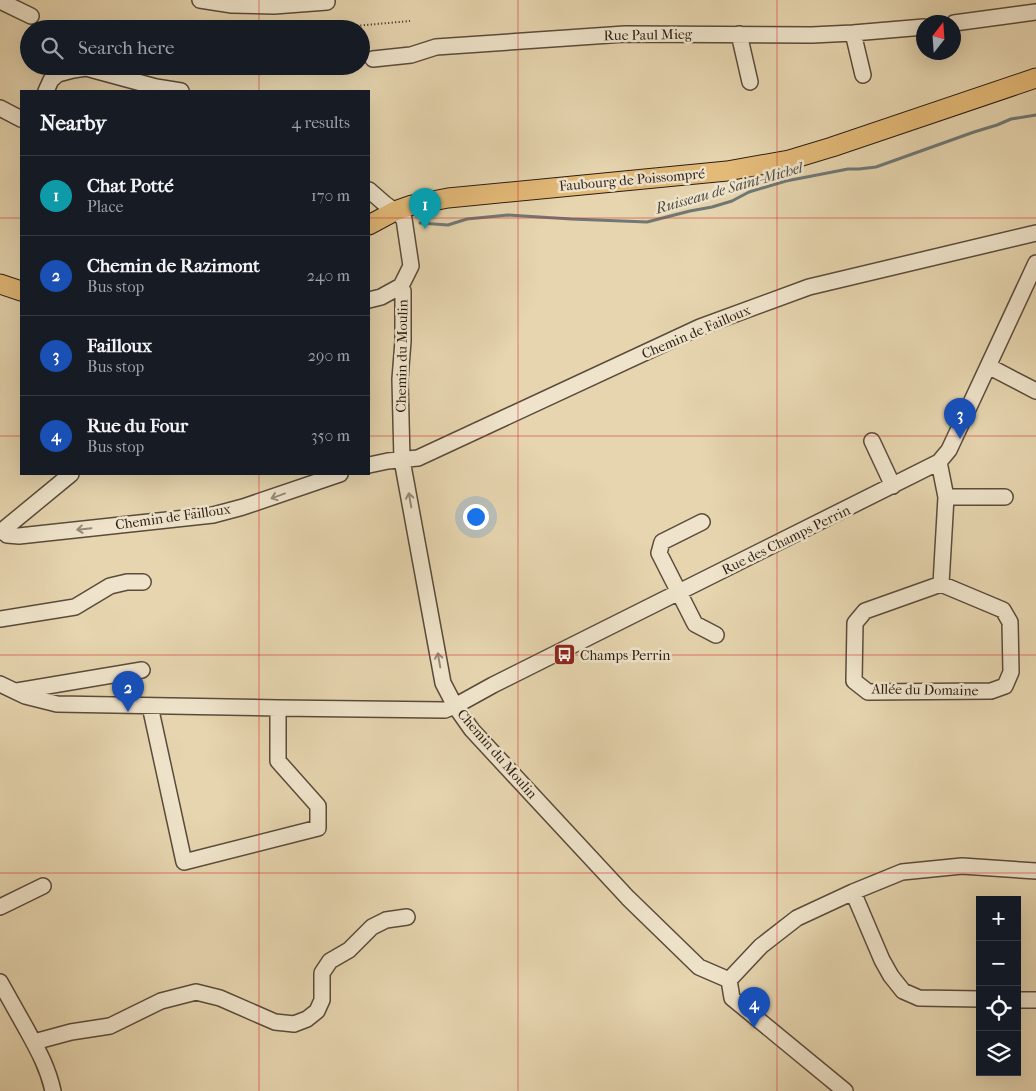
<!DOCTYPE html>
<html lang="en">
<head>
<meta charset="utf-8">
<style>
	:root { --surface:#171b24; --page:#20242c; --text:#f1f3f6; --muted:#9ea1a6; --line:#363941; --accent:#ea580c }
	body { margin:0; font-family:"IM FELL French Canon",serif; background:var(--page); color:var(--text) }
	.controls { position:absolute; right:15px; bottom:15px; display:grid; overflow:hidden; border-radius:0px; box-shadow:0 5px 20px #0002 }
	.controls button { width:45px; height:45px; display:grid; place-items:center; padding:0; border:0; border-bottom:1px solid var(--line); background:var(--surface); color:var(--text); font:25px sans-serif }
	.compass { position:absolute; left:916px; top:15px; width:45px; height:45px; border-radius:50%; background:var(--surface); box-shadow:0 5px 20px #0002; rotate:17deg }
	.you { position:absolute; left:475px; top:516px; width:18px; height:18px; margin:-12px; border:4px solid #fff; border-radius:50%; background:#1a73e8; box-shadow:0 0 0 8px #1a73e833 }
	.badge { display:grid; place-items:center; width:32px; height:32px; border-radius:50%; background:var(--accent); color:#fff; font-size:16px; font-weight:700 }
	.pin { position:absolute; translate:-50% -41px; filter:drop-shadow(0 1px 2px #0008) }
	.pin::after { content:''; position:absolute; top:26px; width:18px; height:15px; background:inherit; clip-path:polygon(0 0,100% 0,50% 100%) }
	.list { margin:0; padding:0; list-style:none }
	h2 { display:flex; justify-content:space-between; align-items:center; height:65px; margin:0; padding:0 20px; font-size:21px }
	h2 small { font-size:16px; font-weight:400; color:var(--muted) }
	.list li { display:grid; grid-template-columns:32px 1fr auto; gap:15px; align-items:center; box-sizing:border-box; height:80px; padding:0 20px; border-top:1px solid var(--line) }
	.list b { display:block; font-size:19px; white-space:nowrap }
	.list p { margin:0; font-size:16px; white-space:nowrap; color:var(--muted) }
	.list em { font-size:16px; font-style:normal; color:var(--muted) }
	.icon { flex:none; width:28px; height:28px; fill:none; stroke:currentColor; stroke-width:2; stroke-linecap:round; stroke-linejoin:round }
	.map { position:relative; flex:none; width:1036px; height:1091px; overflow:hidden }
	.search { position:absolute; background:var(--surface); box-shadow:0 5px 20px #0002; left:20px; top:20px; width:350px; height:55px; display:flex; align-items:center; gap:12px; box-sizing:border-box; padding:0 18px; border-radius:28px; color:var(--muted); font-size:19px }
	.panel { position:absolute; background:var(--surface); box-shadow:0 5px 20px #0002; left:20px; top:90px; width:350px; height:385px; border-radius:0px }
	.map>svg:first-child { display:block }
	.lines { fill:none; stroke-linecap:round; stroke-linejoin:round }
	.stream { stroke:#6f7876; stroke-width:3 }
	.minor-casing { stroke:#5a4b3b; stroke-width:18 }
	.major-casing { stroke:#2b1d14; stroke-width:21 }
	.path { stroke:#2b1d14; stroke-width:2; stroke-dasharray:1 2.5; stroke-linecap:butt }
	.minor { stroke:#efe4cb; stroke-width:15 }
	.major { stroke:#e3ba78; stroke-width:19 }
	.oneway { stroke:#978a79 }
	.grid { fill:none; stroke:#d62828; stroke-width:1; stroke-opacity:0.55 }
	.labels { text-anchor:middle; dominant-baseline:central; stroke-width:5; stroke-linejoin:round; paint-order:stroke }
	.street-label { font-size:14px; fill:#2b1d14; stroke:#efe4cb }
	.poi-label { font-size:14px; fill:#2b1d14; stroke:#efe4cb; text-anchor:start }
	.water-label { font-size:15px; font-style:italic; fill:#4d4b45; stroke:#efe4cb }
</style>
</head>
<body>
<div class="map">
<svg width="1036" height="1091" viewBox="0 0 1036 1091">
	<rect width="100%" height="100%" fill="#e6d5af"/>
	<filter id="stains"><feTurbulence type="fractalNoise" baseFrequency=".004" numOctaves="4"/><feColorMatrix values="0 0 0 0 .2 0 0 0 0 .09 0 0 0 0 .02 0 0 0 .5 -.17"/></filter>
	<radialGradient id="worn" r=".72"><stop offset=".6" stop-color="#630" stop-opacity="0"/><stop offset="1" stop-color="#630" stop-opacity=".3"/></radialGradient>
	<g class="lines">
		<path class="stream" d="M420 223 448 225 467 219 508 215 571 219 647 222 690 211 712 207 732 201 749 192 786 181 848 169H859L876 167 974 132 997 125 1011 119 1036 115"/>
		<defs>
			<path id="minor" d="M200 0 232 5 274 6 327 2
				M0 1 31 16
				M954 23 1036 12
				M853 33 863 75
				M739 34 750 82
				M373 59 411 55 436 47 625 34 812 35 853 33 924 27
				M46 91 51 80 58 74 73 70 86 68 156 87 181 91
				M0 108 21 119
				M369 190 385 204 395 211 404 219 411 266 401 286 381 297 369 300
				M401 286 403 291V341L400 379 402 460 443 683 455 706 472 730 628 898 699 967 729 980
				M988 366 1036 391
				M872 441 893 486
				M939 462 946 497 941 584 1003 610 1010 622 1011 672 1005 686 991 691 868 692 854 681 855 623 865 611 941 584
				M369 465 388 461 418 458 700 327 809 287 1036 233
				M946 497H1005
				M702 522 662 542 659 553 695 624 716 635
				M3 530 7 535 19 536 213 515 243 507 340 474
				M0 532 3 530 71 474
				M0 619 75 607 110 586 127 582H143
				M0 684 25 696 57 704 278 708 445 710 455 706 493 685 939 462 949 450 1036 263
				M17 691 142 670
				M150 706 184 862 318 828V806L278 761V708
				M853 892 882 960 891 976 903 991 919 998 980 999
				M0 907 43 886
				M729 980 761 946 797 918 853 892 902 872 962 866 1036 871
				M729 980 732 998 845 1091
				M0 982C9 998 18 1014 27 1030 38 1050 48 1068 53 1091
				M1017 1000H1036
				M34 1042 71 1032 110 1026 161 1001 196 992 220 998 275 1022 294 1024 307 1019 317 1011 322 1000V973L330 961 349 950 372 927 386 920 407 917"/>
			<path id="major" d="M369 225 395 211 412 205 448 198 727 171 789 160 832 147 1036 78
				M0 284 21 291"/>
		</defs>
		<use href="#minor" class="minor-casing"/>
		<use href="#major" class="major-casing"/>
		<path class="path" d="M322 29 410 21
			M325 66 329 70 346 66"/>
		<use href="#minor" class="minor"/>
		<use href="#major" class="major"/>
	</g>
	<defs><path id="oneway-shaft" d="M-6 0H5M1.5-3L5.5 0L1.5 3" fill="none" stroke-width="1.6" stroke-linecap="round" stroke-linejoin="round" transform="scale(1.25)"/></defs>
	<g class="oneway">
		<use href="#oneway-shaft" transform="translate(278 496) rotate(160)"/>
		<use href="#oneway-shaft" transform="translate(410 500) rotate(-100)"/>
		<use href="#oneway-shaft" transform="translate(84 529) rotate(174)"/>
		<use href="#oneway-shaft" transform="translate(439 660) rotate(-100)"/>
	</g>
	<path class="grid" d="M259 0V29M518 0V1091M777 0V1091M259 66V91M0 218H21M369 218H1036M0 436H21M369 436H1036M259 474V1091M0 655H1036M0 873H1036"/>
	<defs>
		<symbol id="bus-square" viewBox="-11 -11 22 22"><rect x="-9" y="-9" width="18" height="18" rx="4" fill="#8f2418" stroke="#efe4cb"/><path d="M-5-6H5V4H4V6H2V4H-2V6H-4V4H-5ZM-3.5-4V0h7V-4ZM-3.5 1.2v1.5H-2V1.2ZM2 1.2v1.5H3.5V1.2Z" fill="#fff"/></symbol>
	</defs>
	<g fill-rule="evenodd">
		<use href="#bus-square" x="552" y="642" width="25" height="25"/>
	</g>
	<g class="labels">
		<g class="street-label">
			<text transform="translate(648 35) rotate(-1)">Rue Paul Mieg</text>
			<text transform="translate(632 180) rotate(-5)">Faubourg de Poissompré</text>
			<text transform="translate(696 332) rotate(-23)">Chemin de Failloux</text>
			<text transform="translate(402 356) rotate(-89)">Chemin du Moulin</text>
			<text transform="translate(173 517) rotate(-8)">Chemin de Failloux</text>
			<text transform="translate(786 540) rotate(-26)">Rue des Champs Perrin</text>
			<text transform="translate(925 690) rotate(1)">Allée du Domaine</text>
			<text transform="translate(497 754) rotate(49)">Chemin du Moulin</text>
		</g>
		<g class="poi-label">
			<text x="580" y="655">Champs Perrin</text>
		</g>
		<g class="water-label">
			<text transform="translate(729 188) rotate(-16)">Ruisseau de Saint-Michel</text>
		</g>
	</g>
	<rect width="100%" height="100%" filter="url(#stains)"/>
	<rect width="100%" height="100%" fill="url(#worn)"/>
</svg>
<div class="controls">
<button>+</button>
<button>−</button>
<button><svg class="icon" aria-label="locate" viewBox="0 0 24 24"><circle cx="12" cy="12" r="6"/><path d="M12 2v4M12 18v4M2 12h4M18 12h4"/></svg></button>
<button><svg class="icon" aria-label="layers" viewBox="0 0 24 24"><path d="M12 4l9 5-9 5-9-5zM3 14l9 5 9-5"/></svg></button>
</div>
<svg class="compass" viewBox="-18 -18 36 36"><path d="M0-13l5 13h-10z" fill="#e53935"/><path d="M0 13l5-13h-10z" fill="#9ea1a6"/></svg>
<div class="you"></div>
<div class="pin badge" style="left:425px;top:229px;background:#0f9aa8">1</div>
<div class="pin badge" style="left:128px;top:712px;background:#1a4fb4">2</div>
<div class="pin badge" style="left:960px;top:439px;background:#1a4fb4">3</div>
<div class="pin badge" style="left:754px;top:1028px;background:#1a4fb4">4</div>
<div class="search"><svg class="icon" aria-label="search" viewBox="0 0 24 24"><circle cx="10" cy="10" r="6"/><path d="M15 15l6 6"/></svg>Search here</div>
<section class="panel">
<h2>Nearby<small>4 results</small></h2>
<ul class="list">
<li><span class="badge" style="background:#0f9aa8">1</span><div><b>Chat Potté</b><p>Place</p></div><em>170 m</em></li>
<li><span class="badge" style="background:#1a4fb4">2</span><div><b>Chemin de Razimont</b><p>Bus stop</p></div><em>240 m</em></li>
<li><span class="badge" style="background:#1a4fb4">3</span><div><b>Failloux</b><p>Bus stop</p></div><em>290 m</em></li>
<li><span class="badge" style="background:#1a4fb4">4</span><div><b>Rue du Four</b><p>Bus stop</p></div><em>350 m</em></li>
</ul>
</section>
</div>
</body>
</html>
